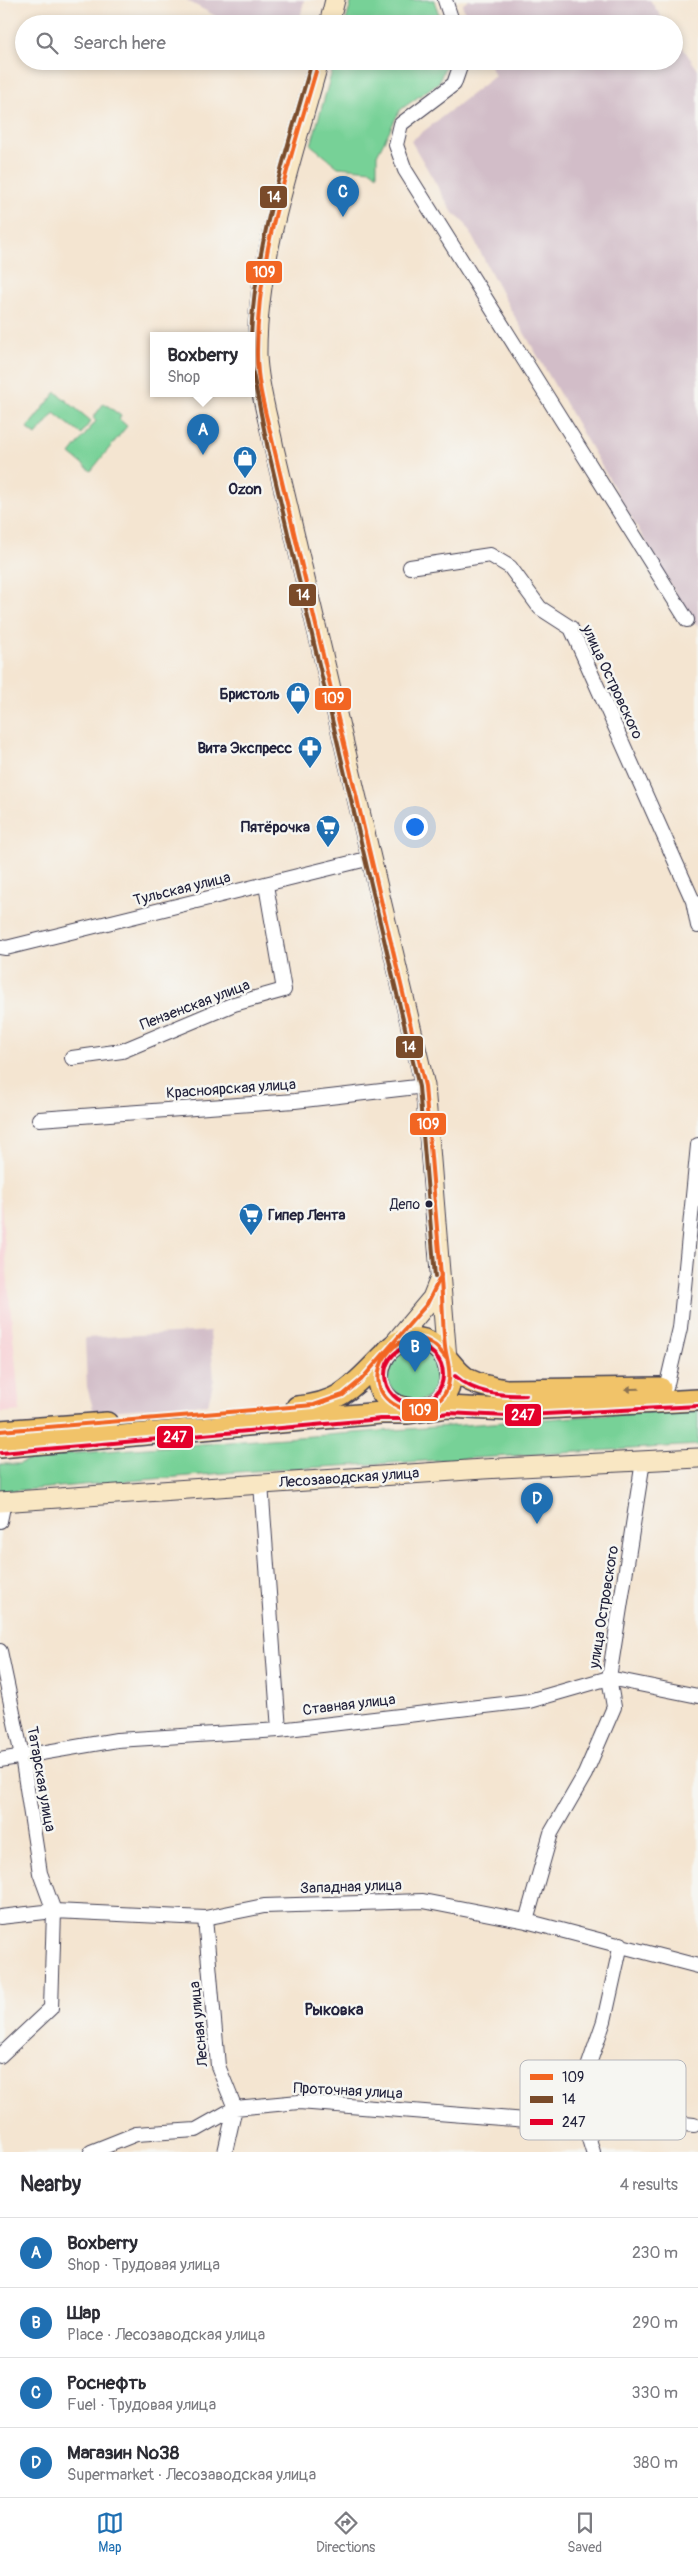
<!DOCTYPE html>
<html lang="en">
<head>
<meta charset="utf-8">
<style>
	:root { --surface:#fff; --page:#f2f2f3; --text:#2b2b33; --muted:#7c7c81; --line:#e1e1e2; --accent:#1f6fb2 }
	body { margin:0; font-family:Pangolin,sans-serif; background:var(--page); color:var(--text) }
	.you { position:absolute; left:414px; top:826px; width:18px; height:18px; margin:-12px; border:4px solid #fff; border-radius:50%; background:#1a73e8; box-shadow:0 0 0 8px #1a73e833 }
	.badge { display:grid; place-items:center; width:32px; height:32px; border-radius:50%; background:var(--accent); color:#fff; font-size:16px; font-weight:700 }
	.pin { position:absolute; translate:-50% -41px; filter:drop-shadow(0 1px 2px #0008) }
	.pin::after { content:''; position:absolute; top:26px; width:18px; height:15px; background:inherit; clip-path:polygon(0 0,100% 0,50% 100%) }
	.popup { position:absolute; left:150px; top:332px; width:105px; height:65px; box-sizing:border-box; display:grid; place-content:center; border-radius:0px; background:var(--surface); filter:drop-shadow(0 1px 4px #0005); font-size:16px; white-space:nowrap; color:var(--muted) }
	.popup b { font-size:19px; color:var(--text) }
	.popup::after { content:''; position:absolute; left:50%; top:100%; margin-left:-10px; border:10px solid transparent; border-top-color:var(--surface) }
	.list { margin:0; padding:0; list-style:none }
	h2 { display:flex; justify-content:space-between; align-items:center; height:65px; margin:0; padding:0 20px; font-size:21px }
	h2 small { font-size:16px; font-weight:400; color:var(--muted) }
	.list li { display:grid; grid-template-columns:32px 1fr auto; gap:15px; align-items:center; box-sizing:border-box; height:70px; padding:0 20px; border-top:1px solid var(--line) }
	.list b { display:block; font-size:19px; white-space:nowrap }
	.list p { margin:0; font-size:16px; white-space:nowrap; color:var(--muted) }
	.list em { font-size:16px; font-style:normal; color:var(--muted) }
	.icon { flex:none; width:28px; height:28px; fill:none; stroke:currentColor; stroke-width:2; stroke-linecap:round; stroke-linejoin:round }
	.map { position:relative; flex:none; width:698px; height:2152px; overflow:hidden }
	.search { position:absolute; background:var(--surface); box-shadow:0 2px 8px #0003; left:15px; right:15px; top:15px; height:55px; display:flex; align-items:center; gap:12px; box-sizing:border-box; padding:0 18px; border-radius:28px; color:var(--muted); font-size:19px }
	.sheet { height:345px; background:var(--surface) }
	nav { display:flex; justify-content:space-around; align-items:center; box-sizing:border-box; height:70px; border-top:1px solid var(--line); background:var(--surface); font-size:14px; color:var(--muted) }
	nav a { display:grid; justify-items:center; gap:2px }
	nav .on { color:var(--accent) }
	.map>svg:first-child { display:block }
	.built { fill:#f7cfd4 }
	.industrial { fill:#d2bdc8 }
	.green { fill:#77d197; stroke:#4c7a69 }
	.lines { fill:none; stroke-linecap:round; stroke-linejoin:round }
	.street-casing { stroke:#423f52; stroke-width:16 }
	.secondary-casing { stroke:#423f52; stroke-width:21 }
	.primary-casing { stroke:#423f52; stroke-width:24 }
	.street { stroke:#fff; stroke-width:14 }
	.secondary { stroke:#f9e7c3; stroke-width:19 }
	.primary { stroke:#f1c369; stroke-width:21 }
	.bus-1-casing { stroke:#f6f6f2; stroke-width:8 }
	.bus-2-casing { stroke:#f6f6f2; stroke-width:8 }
	.bus-3-casing { stroke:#f6f6f2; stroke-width:8 }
	.bus-1 { stroke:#f26522; stroke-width:4 }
	.bus-2 { stroke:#7a4b2a; stroke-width:4 }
	.bus-3 { stroke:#e4002b; stroke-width:4 }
	.oneway { fill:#8a7252 }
	.bus-dot { fill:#22223b; stroke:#f6f6f2; stroke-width:2 }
	.labels { text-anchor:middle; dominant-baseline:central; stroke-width:5; stroke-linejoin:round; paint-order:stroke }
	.bus-label { font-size:14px; fill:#22223b; stroke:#f6f6f2; text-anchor:end }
	.poi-label { font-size:15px; font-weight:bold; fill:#22223b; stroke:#f6f6f2; text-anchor:end }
	.street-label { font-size:15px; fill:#22223b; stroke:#f6f6f2 }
	.neighbourhood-label { font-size:16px; font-weight:bold; fill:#22223b; stroke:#f6f6f2 }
	.key { fill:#f6f6f2; stroke:#b6b6bb; stroke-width:1 }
	.key-label { font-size:14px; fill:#22223b }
	.line-badge { stroke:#f6f6f2; stroke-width:2 }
	.badge-label { font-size:14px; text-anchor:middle; font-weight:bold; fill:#fff }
</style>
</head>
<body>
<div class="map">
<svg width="698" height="2152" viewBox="0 0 698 2152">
	<rect width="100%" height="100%" fill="#f6f6f2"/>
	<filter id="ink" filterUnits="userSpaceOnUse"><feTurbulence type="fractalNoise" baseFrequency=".02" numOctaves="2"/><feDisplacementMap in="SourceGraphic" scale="10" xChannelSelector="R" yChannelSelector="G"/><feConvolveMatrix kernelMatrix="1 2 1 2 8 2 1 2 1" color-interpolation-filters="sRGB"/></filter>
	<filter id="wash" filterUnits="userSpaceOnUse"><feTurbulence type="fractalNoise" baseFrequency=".0096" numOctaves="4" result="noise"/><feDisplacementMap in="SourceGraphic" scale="20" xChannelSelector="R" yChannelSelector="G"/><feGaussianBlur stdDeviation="1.12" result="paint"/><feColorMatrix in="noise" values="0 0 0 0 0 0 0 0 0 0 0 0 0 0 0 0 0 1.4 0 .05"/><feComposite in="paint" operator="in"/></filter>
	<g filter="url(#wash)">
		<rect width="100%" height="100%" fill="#f4e5d1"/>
		<path class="built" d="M0 1195 20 1411 0 1413Z"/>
		<path class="industrial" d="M186 0H304L299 24H230Z
			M469 0H650L666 24H471L462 5Z
			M674 35 698 70V626L687 613 508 305 465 223 453 213 411 141 495 76 488 61H674Z
			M210 1331 214 1379 208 1404 94 1412 87 1387 85 1338Z"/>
		<path class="green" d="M352 0H434L442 24H345Z
			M335 61H447L439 82 400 110 377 155V175L371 170 338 167 311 145Z
			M56 392 91 421 81 434 54 413 36 435 27 428Z
			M104 403 121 416 119 419 127 426 91 471 70 454 96 421 93 418Z
			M399 1347 436 1352 443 1380C439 1384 435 1393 431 1396 408 1410 379 1388 387 1363 388 1357 395 1351 399 1347Z
			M698 1408V1445L236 1472 0 1492V1464H19L37 1456Z"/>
	</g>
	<g filter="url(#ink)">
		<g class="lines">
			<defs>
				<path id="street" d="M445 0 453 24
					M462 61 454 84 401 124 396 145 405 170 687 620
					M410 567 490 555 510 567 540 608 571 628 693 901 698 926
					M0 947 6 948 371 858
					M72 1058 122 1051 234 1004 284 990 266 885
					M39 1119 295 1101 425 1086
					M666 1388 680 1328 698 1145
					M261 1484 279 1730
					M0 1521 4 1502
					M0 1651 22 1756 40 1873 54 1911 51 2008 0 2056
					M0 1760 117 1740 279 1730 529 1701 609 1678 698 1696
					M0 1917 54 1911 205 1918 264 1906 423 1901 526 1921 698 1966
					M205 1918 218 2066 235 2108 225 2152
					M526 1921 551 1833 585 1774 614 1707 609 1678 643 1461
					M91 2152 136 2134 196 2130 235 2108 299 2102 539 2121 581 2113 694 2125
					M593 2152 581 2113 587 2070 604 2021 621 1944"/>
				<path id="secondary" d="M329 24 335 0
					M319 61C294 153 256 260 257 355 258 386 268 418 274 448L425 1086 447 1359
					M390 1348 432 1298 440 1278
					M0 1502 483 1469 698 1458"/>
				<path id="primary" d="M447 1359C470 1429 358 1422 381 1362 385 1350 396 1341 409 1339 440 1334 447 1368 469 1380 481 1386 493 1388 506 1390L660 1388
					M297 1407C342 1403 353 1386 383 1356
					M0 1431 107 1423
					M0 1447 381 1413H408L448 1407 507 1410 698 1400"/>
			</defs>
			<use href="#street" class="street-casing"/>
			<use href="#secondary" class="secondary-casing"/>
			<use href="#primary" class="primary-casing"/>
			<use href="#street" class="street"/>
			<use href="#secondary" class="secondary"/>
			<use href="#primary" class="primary"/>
			<defs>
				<path id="bus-1" d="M440 1269C443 1294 442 1320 445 1346 446 1357 451 1368 449 1380 448 1393 439 1404 427 1408 417 1412 406 1411 397 1406 352 1383 398 1318 434 1345 439 1348 443 1355 447 1359
					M0 1431 314 1405 343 1395 361 1380 427 1304 441 1276 425 1086 274 448C267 417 257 386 257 355 256 254 292 156 319 61"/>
				<path id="bus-2" d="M251 336C255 242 287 151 312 61
					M252 369 268 449 419 1087 435 1277"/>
				<path id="bus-3" d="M385 1375a29 29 0 1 1 58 0a29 29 0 1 1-58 0Z
					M455 1376C475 1394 501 1396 526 1395
					M1 1453 381 1419H408L448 1413 507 1416 698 1406"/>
			</defs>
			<use href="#bus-1" class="bus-1-casing"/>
			<use href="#bus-2" class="bus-2-casing"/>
			<use href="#bus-3" class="bus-3-casing"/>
			<use href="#bus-1" class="bus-1"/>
			<use href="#bus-2" class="bus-2"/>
			<use href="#bus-3" class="bus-3"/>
		</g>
		<defs><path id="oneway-solid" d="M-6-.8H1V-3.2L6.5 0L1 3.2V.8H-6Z" transform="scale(1.25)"/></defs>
		<use class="oneway" href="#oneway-solid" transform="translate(632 1389) rotate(179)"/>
	</g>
	<defs>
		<symbol id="shop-pin" viewBox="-11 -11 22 30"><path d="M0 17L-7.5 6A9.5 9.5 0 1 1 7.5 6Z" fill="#1f6fb2" stroke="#f6f6f2"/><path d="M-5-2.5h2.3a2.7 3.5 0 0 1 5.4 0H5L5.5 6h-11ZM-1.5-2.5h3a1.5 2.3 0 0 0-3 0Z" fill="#fff"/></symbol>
		<symbol id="pharmacy-pin" viewBox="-11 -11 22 30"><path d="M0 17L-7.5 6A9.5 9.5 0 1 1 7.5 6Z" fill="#1f6fb2" stroke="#f6f6f2"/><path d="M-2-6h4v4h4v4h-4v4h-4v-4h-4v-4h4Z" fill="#fff"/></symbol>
		<symbol id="supermarket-pin" viewBox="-11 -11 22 30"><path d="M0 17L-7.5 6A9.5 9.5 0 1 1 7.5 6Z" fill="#1f6fb2" stroke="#f6f6f2"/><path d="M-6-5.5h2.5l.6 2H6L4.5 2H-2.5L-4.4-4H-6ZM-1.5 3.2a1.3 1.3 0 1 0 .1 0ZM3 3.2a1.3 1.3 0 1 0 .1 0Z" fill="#fff"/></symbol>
	</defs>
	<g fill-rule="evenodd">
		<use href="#shop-pin" x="231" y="444" width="28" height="38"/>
		<use href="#shop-pin" x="284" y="680" width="28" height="38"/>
		<use href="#pharmacy-pin" x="296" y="734" width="28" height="38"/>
		<use href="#supermarket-pin" x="314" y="813" width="28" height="38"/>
		<use href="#supermarket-pin" x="237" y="1201" width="28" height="38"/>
	</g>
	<circle class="bus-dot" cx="429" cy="1204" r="4.5"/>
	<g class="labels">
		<g class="bus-label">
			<text x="420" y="1204">Депо</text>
		</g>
		<g class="poi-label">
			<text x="245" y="489" text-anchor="middle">Ozon</text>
			<text x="280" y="694">Бристоль</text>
			<text x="292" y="748">Вита Экспресс</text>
			<text x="310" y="827">Пятёрочка</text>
			<text x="268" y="1215" text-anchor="start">Гипер Лента</text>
		</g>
		<g class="street-label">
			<text transform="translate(612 682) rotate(65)">улица Островского</text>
			<text transform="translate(182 889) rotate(-14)">Тульская улица</text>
			<text transform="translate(195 1005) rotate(-21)">Пензенская улица</text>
			<text transform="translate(231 1089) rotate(-4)">Красноярская улица</text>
			<text transform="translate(349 1478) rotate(-4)">Лесозаводская улица</text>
			<text transform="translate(604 1607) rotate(-81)">улица Островского</text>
			<text transform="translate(349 1705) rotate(-7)">Ставная улица</text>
			<text transform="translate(41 1779) rotate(80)">Татарская улица</text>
			<text transform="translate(351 1887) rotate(-2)">Западная улица</text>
			<text transform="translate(199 2024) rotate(-96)">Лесная улица</text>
			<text transform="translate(348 2091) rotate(3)">Проточная улица</text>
		</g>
		<g class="neighbourhood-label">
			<text x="334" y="2010">Рыковка</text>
		</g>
	</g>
	<rect x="520" y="2060" width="166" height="80" rx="8" class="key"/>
	<rect x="530" y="2074" width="23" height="6" fill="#f26522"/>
	<rect x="530" y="2096" width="23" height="7" fill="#7a4b2a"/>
	<rect x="530" y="2119" width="23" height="6" fill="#e4002b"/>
	<g class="key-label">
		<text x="562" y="2082">109</text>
		<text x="562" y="2104">14</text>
		<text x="562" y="2127">247</text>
	</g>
	<g class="line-badge">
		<rect x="259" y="185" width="29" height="24" rx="5" fill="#7a4b2a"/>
		<rect x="245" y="260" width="38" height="24" rx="5" fill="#f26522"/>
		<rect x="288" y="583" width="29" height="24" rx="5" fill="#7a4b2a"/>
		<rect x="314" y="687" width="38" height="24" rx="5" fill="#f26522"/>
		<rect x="395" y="1035" width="29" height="24" rx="5" fill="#7a4b2a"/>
		<rect x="409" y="1112" width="38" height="24" rx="5" fill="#f26522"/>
		<rect x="401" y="1398" width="38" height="24" rx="5" fill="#f26522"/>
		<rect x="504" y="1403" width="38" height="24" rx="5" fill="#e4002b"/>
		<rect x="156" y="1425" width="38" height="24" rx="5" fill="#e4002b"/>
	</g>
	<g class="badge-label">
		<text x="274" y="202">14</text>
		<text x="264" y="277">109</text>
		<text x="303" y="600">14</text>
		<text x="333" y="703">109</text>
		<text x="409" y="1052">14</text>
		<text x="428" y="1129">109</text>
		<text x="420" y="1415">109</text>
		<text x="523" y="1420">247</text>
		<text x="175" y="1442">247</text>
	</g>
</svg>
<div class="you"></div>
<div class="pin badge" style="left:203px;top:455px">A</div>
<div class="popup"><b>Boxberry</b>Shop</div>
<div class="pin badge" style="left:415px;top:1372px">B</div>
<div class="pin badge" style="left:343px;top:217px">C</div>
<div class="pin badge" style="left:537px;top:1524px">D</div>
<div class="search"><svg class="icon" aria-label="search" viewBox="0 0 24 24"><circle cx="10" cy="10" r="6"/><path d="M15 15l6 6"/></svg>Search here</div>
</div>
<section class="sheet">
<h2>Nearby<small>4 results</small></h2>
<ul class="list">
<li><span class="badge">A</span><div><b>Boxberry</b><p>Shop · Трудовая улица</p></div><em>230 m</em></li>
<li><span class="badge">B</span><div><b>Шар</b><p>Place · Лесозаводская улица</p></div><em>290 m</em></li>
<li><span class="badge">C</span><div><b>Роснефть</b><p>Fuel · Трудовая улица</p></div><em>330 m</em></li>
<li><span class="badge">D</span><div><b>Магазин №38</b><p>Supermarket · Лесозаводская улица</p></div><em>380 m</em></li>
</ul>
</section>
<nav>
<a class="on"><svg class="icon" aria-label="map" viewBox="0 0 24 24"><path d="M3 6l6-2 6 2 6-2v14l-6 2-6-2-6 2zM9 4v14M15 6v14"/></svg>Map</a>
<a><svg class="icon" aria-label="directions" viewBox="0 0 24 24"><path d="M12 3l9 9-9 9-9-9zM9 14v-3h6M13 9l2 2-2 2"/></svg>Directions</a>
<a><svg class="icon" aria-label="saved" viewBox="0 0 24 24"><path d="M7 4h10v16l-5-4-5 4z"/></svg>Saved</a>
</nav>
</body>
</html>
